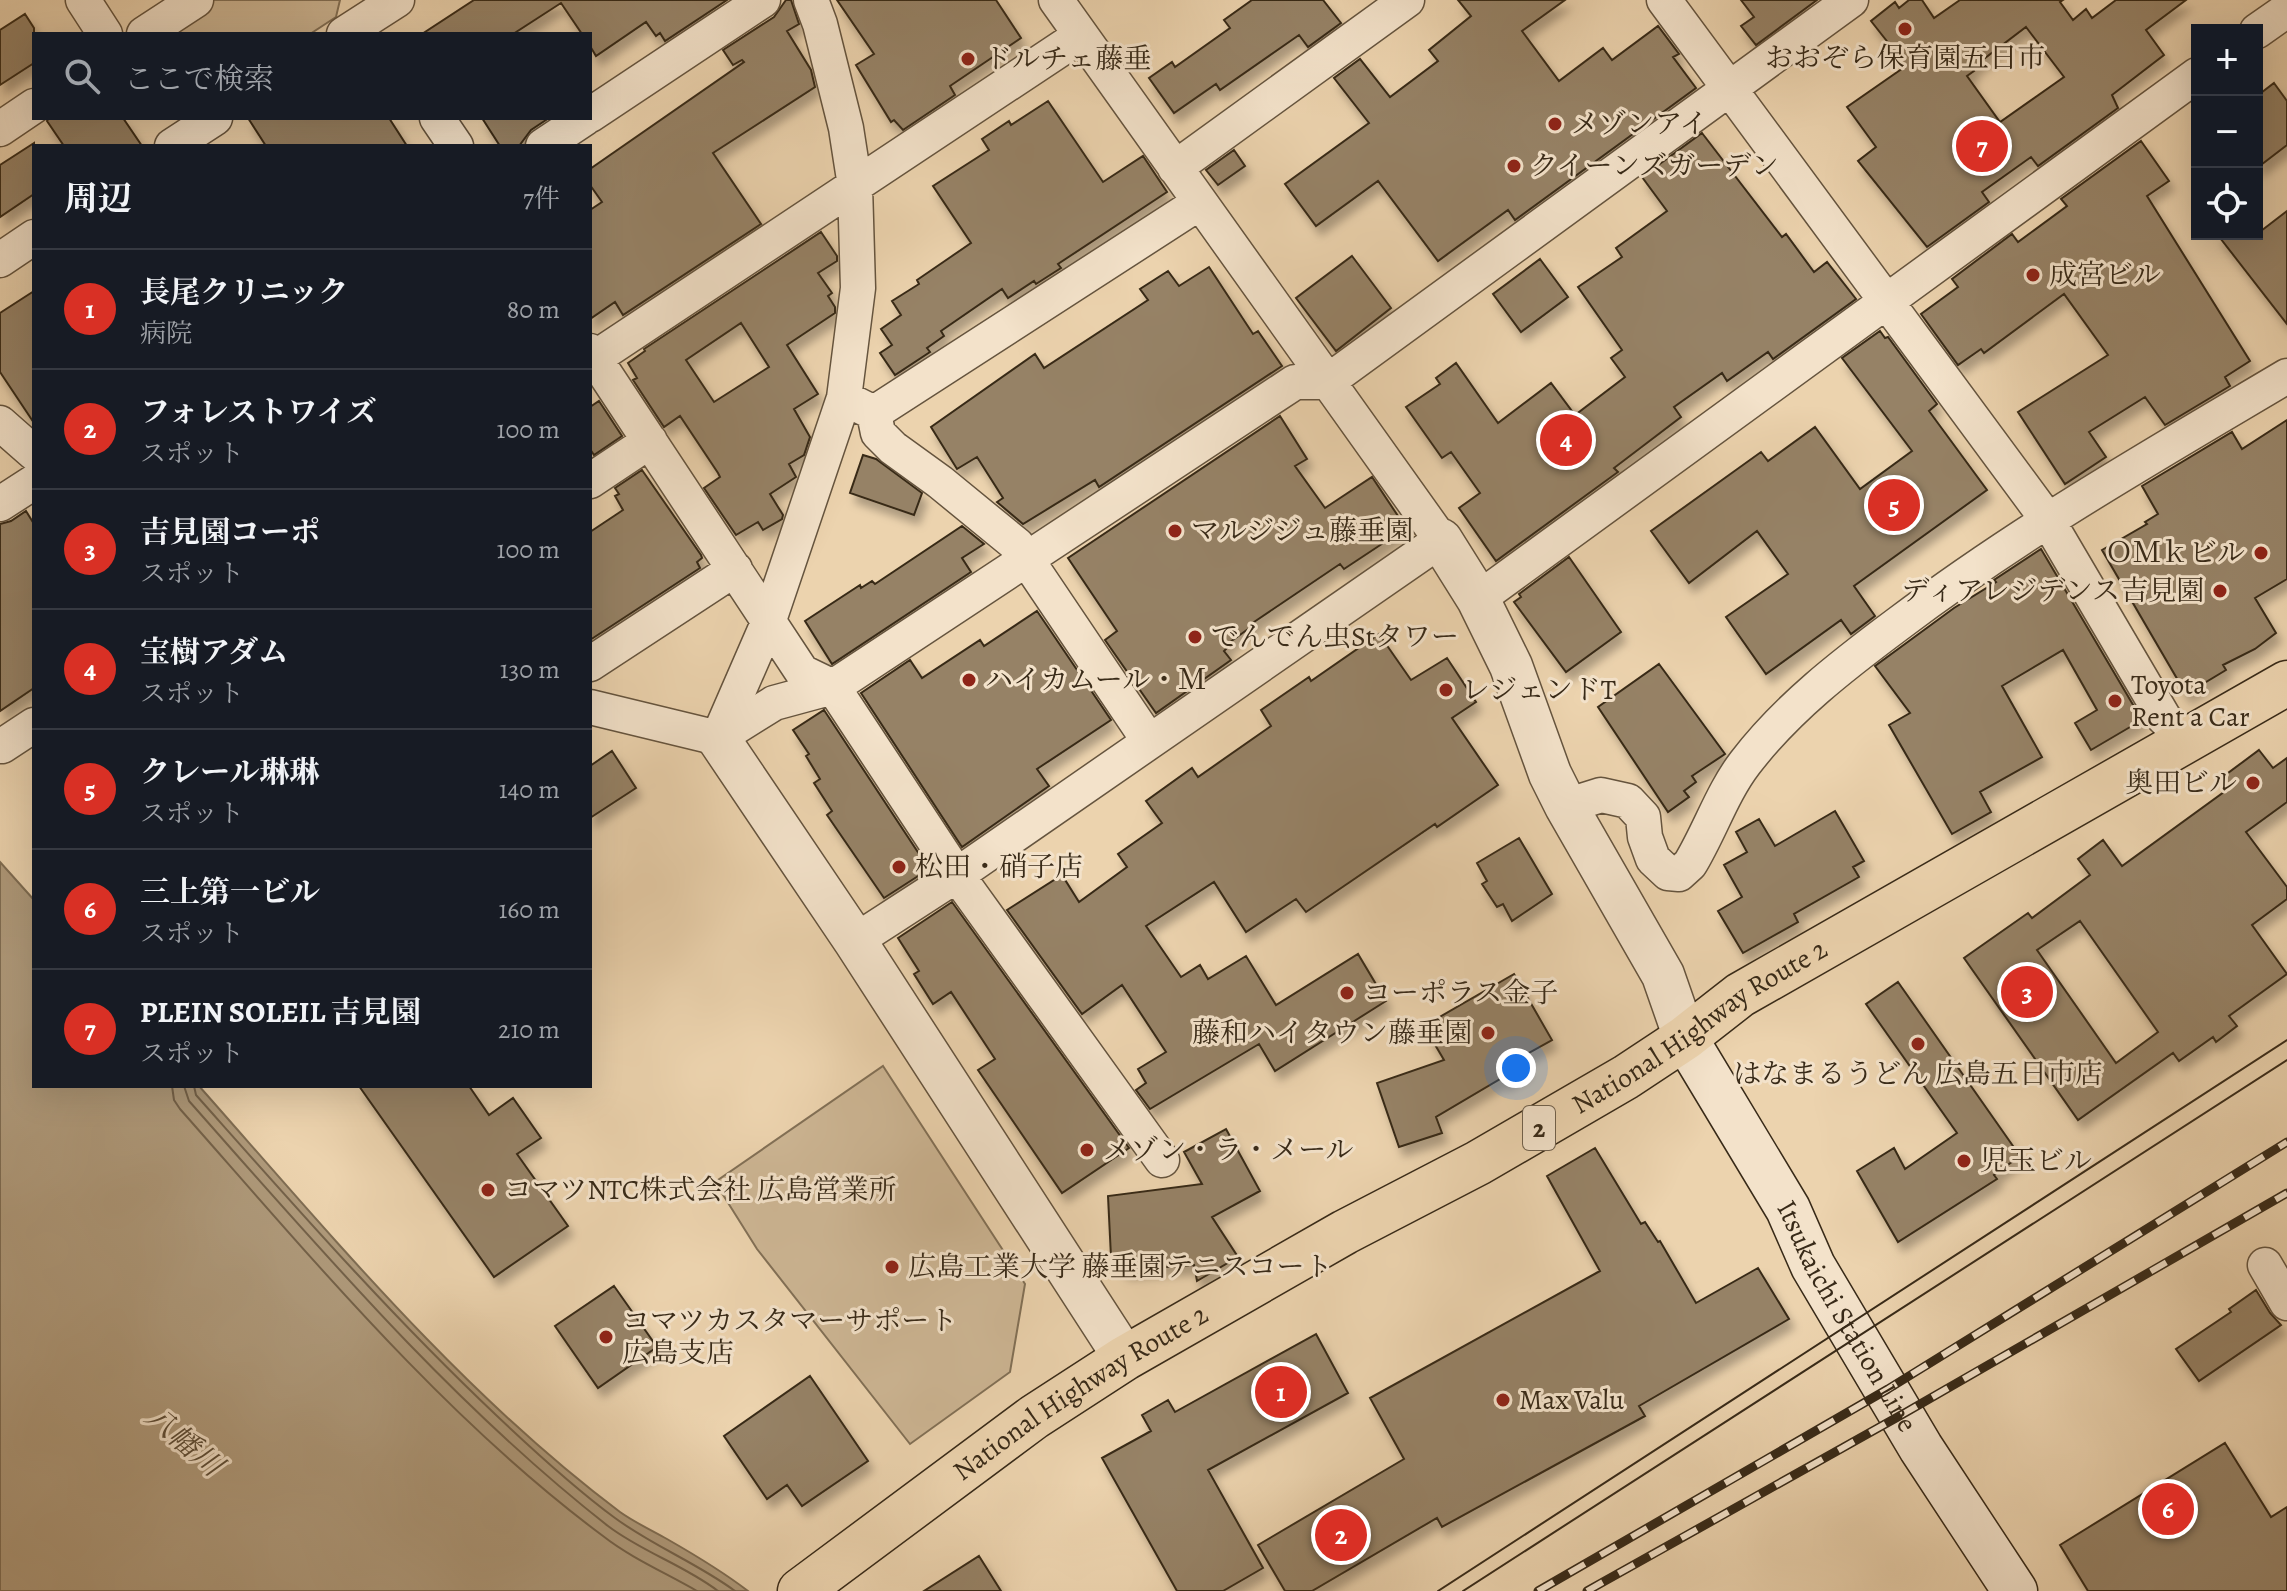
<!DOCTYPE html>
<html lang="ja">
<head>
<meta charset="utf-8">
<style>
	:root { --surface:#171b24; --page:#20242c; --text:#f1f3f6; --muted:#9ea1a6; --line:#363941; --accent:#d93025 }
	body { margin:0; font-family:Alegreya,"Noto Serif JP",serif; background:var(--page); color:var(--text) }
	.controls { position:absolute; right:24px; top:24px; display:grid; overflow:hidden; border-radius:0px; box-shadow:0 8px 32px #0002 }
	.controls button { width:72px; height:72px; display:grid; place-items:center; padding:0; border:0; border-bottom:2px solid var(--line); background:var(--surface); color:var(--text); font:40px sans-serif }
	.you { position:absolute; left:1516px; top:1068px; width:28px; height:28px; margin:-20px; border:6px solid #fff; border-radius:50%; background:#1a73e8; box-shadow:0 0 0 12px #1a73e833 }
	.badge { display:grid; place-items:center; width:52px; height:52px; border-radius:50%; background:var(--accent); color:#fff; font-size:26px; font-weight:700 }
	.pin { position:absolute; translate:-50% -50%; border:4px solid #fff; box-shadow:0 2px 8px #0006 }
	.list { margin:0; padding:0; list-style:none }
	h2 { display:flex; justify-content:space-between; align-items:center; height:104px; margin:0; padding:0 32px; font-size:34px }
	h2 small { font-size:26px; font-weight:400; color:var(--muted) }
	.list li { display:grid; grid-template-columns:52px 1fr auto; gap:24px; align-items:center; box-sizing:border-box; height:120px; padding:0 32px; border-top:2px solid var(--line) }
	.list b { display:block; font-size:30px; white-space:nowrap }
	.list p { margin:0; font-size:26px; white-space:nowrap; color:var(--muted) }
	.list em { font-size:26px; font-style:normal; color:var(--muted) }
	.icon { flex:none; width:44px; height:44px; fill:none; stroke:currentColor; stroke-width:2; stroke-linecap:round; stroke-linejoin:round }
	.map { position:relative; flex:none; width:2287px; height:1591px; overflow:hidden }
	.search { position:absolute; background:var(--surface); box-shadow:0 8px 32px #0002; left:32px; top:32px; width:560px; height:88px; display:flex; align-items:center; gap:20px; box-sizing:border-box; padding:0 28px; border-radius:0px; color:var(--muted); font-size:30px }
	.panel { position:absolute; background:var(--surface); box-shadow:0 8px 32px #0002; left:32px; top:144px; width:560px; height:944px; border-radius:0px }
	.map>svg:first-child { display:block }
	.green { fill:#cdb694; stroke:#827056; stroke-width:2 }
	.water { fill:#af9a7b; stroke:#7f6d53; stroke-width:2 }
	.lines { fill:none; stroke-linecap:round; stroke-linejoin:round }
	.shore { stroke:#74624a; stroke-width:2 }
	.building { fill:#968266; stroke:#382a18; stroke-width:2; fill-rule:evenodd; filter:url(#shadow) }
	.minor-casing { stroke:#65543e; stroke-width:37 }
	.tertiary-casing { stroke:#65543e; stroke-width:45 }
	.secondary-casing { stroke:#382a18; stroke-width:47 }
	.trunk-casing { stroke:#382a18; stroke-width:47 }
	.minor { stroke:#f3e2ca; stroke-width:34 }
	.tertiary { stroke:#f3e2ca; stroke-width:42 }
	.secondary { stroke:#f3e2ca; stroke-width:44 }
	.trunk { stroke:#ecd3ae; stroke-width:44 }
	.tram { stroke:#382a18; stroke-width:2 }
	.rail-casing { stroke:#382a18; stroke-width:9 }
	.rail { stroke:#f3e2ca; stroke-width:6; stroke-dasharray:18; stroke-linecap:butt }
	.poi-dot { fill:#8f2418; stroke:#f3e2ca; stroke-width:3 }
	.labels { text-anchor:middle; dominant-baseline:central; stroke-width:6; stroke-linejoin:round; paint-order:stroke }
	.shield { fill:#f3e2ca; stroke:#70614d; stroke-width:2 }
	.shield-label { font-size:26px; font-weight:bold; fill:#382a18 }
	.poi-label { font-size:28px; fill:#382a18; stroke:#f3e2ca; text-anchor:start }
	.street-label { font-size:28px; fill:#382a18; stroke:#f3e2ca }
	.water-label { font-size:30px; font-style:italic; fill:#5c4c36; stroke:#f3e2ca }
</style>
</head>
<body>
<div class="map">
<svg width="2287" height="1591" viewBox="0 0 2287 1591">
	<defs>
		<filter id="shadow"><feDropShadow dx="5" dy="9" stdDeviation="4" flood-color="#0004"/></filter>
	</defs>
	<rect width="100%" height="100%" fill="#ecd3ae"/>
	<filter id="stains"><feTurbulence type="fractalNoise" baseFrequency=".0025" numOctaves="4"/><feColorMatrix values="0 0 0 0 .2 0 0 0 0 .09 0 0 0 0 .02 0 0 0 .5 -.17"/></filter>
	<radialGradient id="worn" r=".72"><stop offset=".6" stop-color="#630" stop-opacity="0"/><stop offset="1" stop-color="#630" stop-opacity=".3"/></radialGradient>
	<path class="green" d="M212 0H340L336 17 310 34H159Z
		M883 1066 1025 1284 1010 1372 910 1444 757 1249 715 1182Z"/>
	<path class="water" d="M0 862 34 900V1086H199C329 1233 462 1394 620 1512 634 1522 651 1530 667 1539 695 1555 722 1571 748 1591H0Z"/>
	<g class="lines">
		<path class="shore" d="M172 1086 174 1100 180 1109C310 1256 445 1419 603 1536 631 1558 666 1573 697 1591
			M184 1086 189 1101C321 1250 451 1403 608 1526 642 1552 684 1565 718 1591
			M194 1086 196 1095C293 1204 389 1314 496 1415 534 1451 573 1487 615 1518 653 1546 697 1563 735 1591"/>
	</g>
	<path class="building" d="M474 0H727L665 41 660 33 656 36 646 22 596 56 590 46V34H582L561 3 513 34H422Z
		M786 0H791L799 24 787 31 811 70 815 87 713 153 761 224 623 315 615 302 590 319V210L602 202 590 185V169L744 62 742 60 733 65 723 50 774 17Z
		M837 0H996L1021 38 950 86 955 95 903 130 894 120 891 122 856 65 874 54Z
		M1252 0H1323L1341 23 1308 47 1299 35 1220 90 1216 84 1174 113 1149 78 1172 62 1175 67 1230 28 1224 20Z
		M1458 0H1565L1522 31 1559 81 1603 48 1612 60 1658 26 1679 54 1673 57 1696 88 1515 220 1508 210 1438 261 1378 181 1316 226 1285 184 1369 123 1334 78 1360 59 1390 97 1438 61 1429 50 1471 16Z
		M1741 0H1817L1756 45 1741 26 1754 17Z
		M1909 0H1922L1934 18 1960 0H2063L2060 2 2073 20 2086 9 2092 18 2116 0H2186L2146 30 2164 55 2112 95 2118 108 2038 166 2031 157 1982 192 1989 202 1927 247 1858 161 1876 147 1847 107 1903 68 1898 61 1901 59 1871 21 1895 2 1899 8ZM2026 27 2064 77 2000 122 1967 76 1974 71 1972 68Z
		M25 14 34 28V63L0 85V30Z
		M2274 83 2287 101V145L2257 168V96Z
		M1048 101 1103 182 1143 156 1167 192 1058 264 1061 268 1036 284 1034 281 1008 298 1002 289 941 331 944 336 927 348 930 352 895 375 880 353 892 345 881 329 901 315 892 301 919 284 917 280 971 243 933 186 989 150 982 139 1009 121 1011 125Z
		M49 118H123L142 146H64L47 121Z
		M248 118H389L407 146H266Z
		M482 118H549L531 130 519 146H500Z
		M1702 133 1782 237 1786 234 1814 272 1827 262 1856 299 1773 359 1768 352 1727 381 1722 373 1674 407 1681 417 1614 468 1618 472 1496 561 1459 508 1480 493 1451 452 1442 458 1406 407 1440 384 1436 378 1456 363 1498 423 1551 383 1575 415 1625 377 1611 358 1622 350 1578 287 1622 257 1616 248 1667 211 1642 177Z
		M2141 141 2169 181 2147 196 2250 361 2225 377 2230 386 2165 425 2145 397 2089 432 2106 457 2065 484 2018 412 2108 355 2064 294 1984 353 1981 349 1958 365 1921 314 1958 287 1952 279 2012 234 2018 242 2067 206 2061 199Z
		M34 143V194L0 217V165Z
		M1234 150 1245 166 1218 185 1206 170Z
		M2287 211V324L2217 234H2257Z
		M821 232 837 256V261L818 273 832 293 828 296 835 307V313L787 345 818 394 794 409 810 437 804 455 789 464 796 477 770 494 783 515 782 519 763 530 758 522 736 535 704 488 720 477 718 473 680 416 664 427 633 380 637 378 628 363 645 351 644 349ZM741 323 769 367 714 402 686 360Z
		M1352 256 1391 308 1336 351 1296 298Z
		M1540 259 1568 297 1521 332 1493 294Z
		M1209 267 1253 334 1258 331 1282 366 1099 487 1095 480 1023 524 997 502 1003 498 977 457 957 469 931 427 1035 354 1044 368 1148 300 1140 289 1168 271 1179 286Z
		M34 291V423L0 372V313Z
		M1880 331 1885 338 1888 337 1937 404 1929 411 1987 490 1854 586 1875 616 1851 634 1841 620 1766 674 1726 617 1788 574 1757 531 1689 583 1651 531 1761 452 1768 461 1815 427 1860 489 1912 451 1842 358Z
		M599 401 622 436 594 455 590 449V407Z
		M1280 416 1307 459 1295 466 1325 508 1372 477 1406 528 1344 569 1340 564 1254 622 1255 624 1226 645 1228 647 1224 651 1231 660 1156 713 1105 640 1117 631 1068 558Z
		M2287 420V579L2255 598 2276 633 2255 649 2223 665 2226 670 2186 694 2102 550 2147 524 2145 522 2158 514 2142 486 2232 432 2242 449Z
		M863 455 876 459 922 493 914 515 850 493Z
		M642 470 701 555 702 558 697 562 700 568 590 640V532L623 510 615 496 619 494 615 488Z
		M26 511 34 524V688L0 711V524L11 521Z
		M962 526 984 544 962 558 971 572 832 664 805 621 860 585 861 588 872 581 875 584Z
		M2041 549 2142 720 2091 750 2075 723 2097 710 2063 650 2002 686 2042 757 1980 792 1991 812 1952 834 1889 725 1910 713 1875 666 1954 608 1996 582 1994 580Z
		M1569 557 1621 632 1566 672 1514 602 1521 597 1519 594Z
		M1037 611 1111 720 1037 769 1049 786 962 847 861 693 910 660 922 678 980 640 984 646Z
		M1379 634 1411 680 1447 658 1476 702 1452 718 1498 785 1437 827 1435 824 1306 912 1296 899 1246 932 1214 882 1146 926 1181 977 1200 965 1208 979 1246 956 1276 1005 1358 954 1386 1001 1275 1071 1259 1044 1150 1109 1136 1090 1146 1083 1138 1069 1166 1052 1122 985 1082 1014 1007 910 1062 875 1079 902 1127 867 1118 854 1162 823 1146 801 1192 768 1198 777 1271 726 1261 710 1309 677 1311 681Z
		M1659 664 1725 754 1692 776 1696 782 1684 791 1689 797 1668 812 1598 707Z
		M824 710 929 869 884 898 827 815 832 811 814 783 820 779 806 756 809 754 793 730Z
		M2259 750 2273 768 2287 758V802L2246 832 2287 887V899L2252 925 2287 974 2229 1016 2237 1026 2216 1042 2213 1037 2179 1061 2173 1053 2078 1120 1964 958 2028 913 2032 918 2090 875 2078 859 2103 840 2122 866 2228 789 2220 779ZM2080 921 2158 1032 2116 1063 2037 950Z
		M612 751 636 788 590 818V766Z
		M1835 811 1864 861 1853 867 1859 877 1794 914 1798 922 1743 953 1718 911 1742 897 1724 865 1747 852 1736 832 1759 819 1775 846Z
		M1519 838 1552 894 1512 921 1503 904 1497 907 1482 884 1487 881 1477 863Z
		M952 902 1129 1148 1062 1193 978 1070 995 1059 951 992 933 1004 914 974 919 971 898 938Z
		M1514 974 1552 1040 1520 1058 1526 1069 1504 1082 1502 1078 1436 1117 1442 1133 1399 1147 1377 1083 1444 1060 1424 1026Z
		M1898 982 2020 1156 1994 1175 1997 1179 1898 1242 1857 1171 1894 1148 1905 1169 1957 1133 1866 1004Z
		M359 1086H469L489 1115 513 1098 541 1138 517 1154 568 1226 494 1277Z
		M1226 1129 1260 1191 1212 1217 1238 1257 1197 1281 1194 1265 1125 1270 1111 1257 1108 1196 1202 1184 1184 1152Z
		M1595 1148 1641 1224 1645 1222 1658 1242 1660 1241 1696 1303 1758 1268 1789 1319 1639 1406 1645 1416 1442 1527 1437 1518 1312 1591H1285L1258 1545 1404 1459 1370 1398 1600 1271 1547 1176Z
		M614 1286 657 1347 598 1388 555 1326Z
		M2256 1290 2270 1313 2281 1325 2199 1381 2176 1349 2231 1312 2229 1309Z
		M1316 1334 1348 1393 1208 1470 1263 1568 1223 1591H1177L1102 1458 1151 1431 1142 1415 1168 1400 1175 1412Z
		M810 1376 868 1461 802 1506 787 1485 767 1499 724 1436Z
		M2225 1443 2271 1517 2287 1507V1591H2088L2060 1545Z
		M979 1556 1001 1591H924Z"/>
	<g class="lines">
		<defs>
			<path id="minor" d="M83 0 105 34
				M1664 0 2047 519 2164 718 2188 741
				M2257 31 2287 10
				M144 34 196 0
				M344 34 397 0
				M590 115 763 0
				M437 118 456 146
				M0 129 34 106
				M172 146 215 118
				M543 146 585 118
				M1175 168 1407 0
				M0 260 34 237
				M590 351 802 672 833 687 957 875 1162 1160
				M595 358 1080 36
				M844 398 874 413 878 433 893 448 940 482 1017 545 1149 741
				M874 413 1199 203
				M0 423 34 453
				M590 481 650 441
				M0 504 34 482
				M1478 599 2197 75
				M590 664 735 569
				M590 707 718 738 774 703 833 687 1295 382H1327L1851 0
				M718 738 768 623 844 398 858 288 855 186 846 128 820 24 811 0
				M2 746 34 725
				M1566 806 1601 795 1628 801 1643 817 1645 837 1653 859 1668 873 1679 874 1690 864C1710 831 1722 793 1745 763 1787 708 1843 665 1898 624 2021 531 2154 455 2287 376
				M855 941 957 875 1441 540 1056 0
				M2265 1265 2287 1303"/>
			<path id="tertiary" d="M1441 540 1478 599 1511 666 1550 774 1566 806 1663 975 1685 1038
				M718 738 855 941 1125 1358"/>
			<g id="secondary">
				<path id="s1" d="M1685 1038 1788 1209 1813 1266 1921 1448 2015 1591"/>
			</g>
			<g id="trunk">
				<path id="s2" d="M800 1591 1034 1417 1125 1358 1345 1232 1478 1163 1626 1077 1685 1038 1740 995 2287 683"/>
			</g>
		</defs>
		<use href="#minor" class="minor-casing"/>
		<use href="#tertiary" class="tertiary-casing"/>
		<use href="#secondary" class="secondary-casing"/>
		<use href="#trunk" class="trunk-casing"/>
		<use href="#minor" class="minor"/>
		<use href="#tertiary" class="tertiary"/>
		<use href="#secondary" class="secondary"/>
		<use href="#trunk" class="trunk"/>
		<path class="tram" d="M1438 1591 2287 1040
			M1463 1591 2287 1060"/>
		<defs>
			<path id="rail" d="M1538 1591 1888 1389 2287 1142
				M1587 1591 1903 1414 2287 1193"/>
		</defs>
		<use href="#rail" class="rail-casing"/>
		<use href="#rail" class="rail"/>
	</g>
	<g class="poi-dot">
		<circle cx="1905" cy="29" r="8"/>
		<circle cx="968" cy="59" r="8"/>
		<circle cx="1555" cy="124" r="8"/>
		<circle cx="1514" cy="166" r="8"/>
		<circle cx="2033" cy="275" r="8"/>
		<circle cx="1175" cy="531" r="8"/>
		<circle cx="2261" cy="553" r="8"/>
		<circle cx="2220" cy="591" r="8"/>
		<circle cx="1195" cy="637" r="8"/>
		<circle cx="969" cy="680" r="8"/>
		<circle cx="1446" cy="690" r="8"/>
		<circle cx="2115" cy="701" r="8"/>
		<circle cx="2253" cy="783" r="8"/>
		<circle cx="899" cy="867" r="8"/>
		<circle cx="1347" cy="993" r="8"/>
		<circle cx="1488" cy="1033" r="8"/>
		<circle cx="1918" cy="1044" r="8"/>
		<circle cx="1087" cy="1150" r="8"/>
		<circle cx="1964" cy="1161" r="8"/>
		<circle cx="488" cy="1190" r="8"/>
		<circle cx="892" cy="1267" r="8"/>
		<circle cx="606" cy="1337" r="8"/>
		<circle cx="1503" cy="1400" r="8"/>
	</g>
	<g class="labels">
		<rect class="shield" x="1523" y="1106" width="32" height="44" rx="6"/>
		<g class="shield-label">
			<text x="1539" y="1128">2</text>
		</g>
		<g class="poi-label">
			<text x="1905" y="58" text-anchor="middle">おおぞら保育園五日市</text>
			<text x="984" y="59">ドルチェ藤垂</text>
			<text x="1571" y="124">メゾンアイ</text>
			<text x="1530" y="166">クイーンズガーデン</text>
			<text x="2049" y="275">成宮ビル</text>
			<text x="1191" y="531">マルジジュ藤垂園</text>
			<text x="2245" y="553" text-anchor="end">ＯＭｋビル</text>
			<text x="2204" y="591" text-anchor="end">ディアレジデンス吉見園</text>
			<text x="1211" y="637">でんでん虫Stタワー</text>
			<text x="985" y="680">ハイカムール・Ｍ</text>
			<text x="2131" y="685">Toyota<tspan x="2131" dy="32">Rent a Car</tspan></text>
			<text x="1462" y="690">レジェンドT</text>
			<text x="2237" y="783" text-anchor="end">奥田ビル</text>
			<text x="915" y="867">松田・硝子店</text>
			<text x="1363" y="993">コーポラス金子</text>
			<text x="1472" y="1033" text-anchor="end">藤和ハイタウン藤垂園</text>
			<text x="1918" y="1074" text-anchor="middle">はなまるうどん 広島五日市店</text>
			<text x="1103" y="1150">メゾン・ラ・メール</text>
			<text x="1980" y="1161">児玉ビル</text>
			<text x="504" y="1190">コマツNTC株式会社 広島営業所</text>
			<text x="908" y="1267">広島工業大学 藤垂園テニスコート</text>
			<text x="622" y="1321">コマツカスタマーサポート<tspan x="622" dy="32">広島支店</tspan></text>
			<text x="1519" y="1400">Max Valu</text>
		</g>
		<g class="street-label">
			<text stroke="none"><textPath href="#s2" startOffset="1064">National Highway Route 2</textPath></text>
			<text stroke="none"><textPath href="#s1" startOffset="322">Itsukaichi Station Line</textPath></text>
			<text stroke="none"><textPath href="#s2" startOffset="344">National Highway Route 2</textPath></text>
		</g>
		<g class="water-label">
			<text transform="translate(184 1441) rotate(40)">八幡川</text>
		</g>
	</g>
	<rect width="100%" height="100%" filter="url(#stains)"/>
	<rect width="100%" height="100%" fill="url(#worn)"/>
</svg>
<div class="controls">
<button>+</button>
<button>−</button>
<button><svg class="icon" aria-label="locate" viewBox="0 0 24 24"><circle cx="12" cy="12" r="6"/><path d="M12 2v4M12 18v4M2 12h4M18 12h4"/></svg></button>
</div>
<div class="you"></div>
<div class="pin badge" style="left:1281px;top:1392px">1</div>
<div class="pin badge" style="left:1341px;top:1535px">2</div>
<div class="pin badge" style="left:2027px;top:992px">3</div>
<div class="pin badge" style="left:1566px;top:440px">4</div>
<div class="pin badge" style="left:1894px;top:505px">5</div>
<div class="pin badge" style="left:2168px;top:1509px">6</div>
<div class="pin badge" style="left:1982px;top:146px">7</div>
<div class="search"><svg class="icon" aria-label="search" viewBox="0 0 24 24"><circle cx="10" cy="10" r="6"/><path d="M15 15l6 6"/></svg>ここで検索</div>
<section class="panel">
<h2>周辺<small>7件</small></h2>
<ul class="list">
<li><span class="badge">1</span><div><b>長尾クリニック</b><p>病院</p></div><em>80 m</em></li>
<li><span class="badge">2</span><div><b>フォレストワイズ</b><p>スポット</p></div><em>100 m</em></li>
<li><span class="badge">3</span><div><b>吉見園コーポ</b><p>スポット</p></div><em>100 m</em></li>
<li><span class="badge">4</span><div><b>宝樹アダム</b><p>スポット</p></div><em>130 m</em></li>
<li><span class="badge">5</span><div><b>クレール琳琳</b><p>スポット</p></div><em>140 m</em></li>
<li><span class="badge">6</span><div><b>三上第一ビル</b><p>スポット</p></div><em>160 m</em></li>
<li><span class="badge">7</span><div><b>PLEIN SOLEIL 吉見園</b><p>スポット</p></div><em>210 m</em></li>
</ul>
</section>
</div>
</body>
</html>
